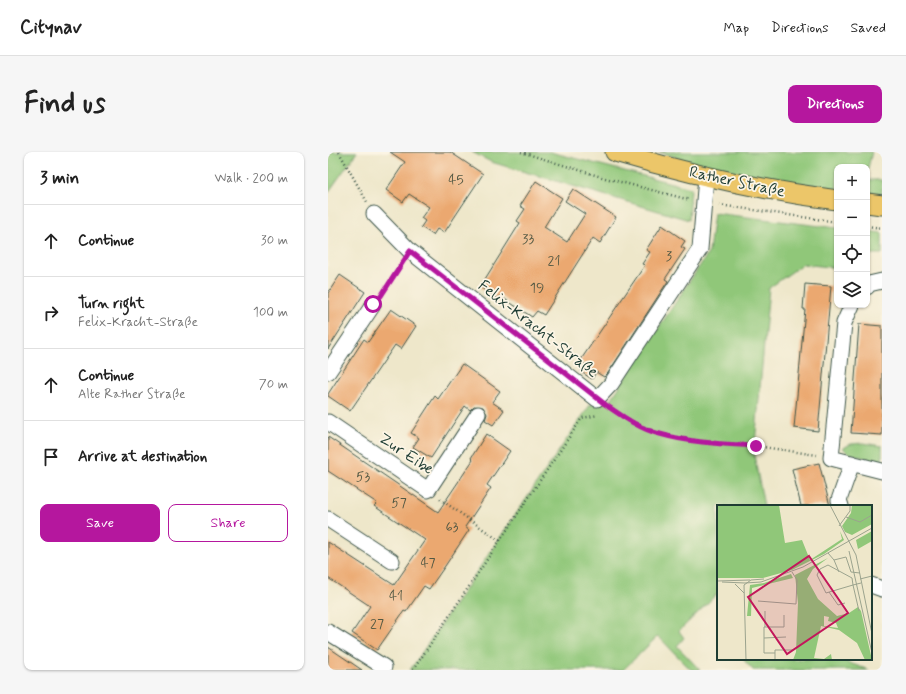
<!DOCTYPE html>
<html lang="en">
<head>
<meta charset="utf-8">
<style>
	:root { --surface:#fff; --page:#f6f6f6; --text:#222; --muted:#767676; --line:#e0e0e0; --accent:#b5179e }
	body { margin:0; font-family:Mynerve,sans-serif; background:var(--page); color:var(--text) }
	.controls { position:absolute; right:12px; top:12px; display:grid; overflow:hidden; border-radius:8px; box-shadow:0 1px 3px #0004 }
	.controls button { width:36px; height:36px; display:grid; place-items:center; padding:0; border:0; border-bottom:1px solid var(--line); background:var(--surface); color:var(--text); font:20px sans-serif }
	.stop { position:absolute; width:12px; height:12px; margin:-9px; border:3px solid #b5179e; border-radius:50%; background:#fff }
	.stop.end { background:#b5179e; border-color:#fff; box-shadow:0 1px 4px #0008 }
	.list { margin:0; padding:0; list-style:none }
	h2 { display:flex; justify-content:space-between; align-items:center; height:52px; margin:0; padding:0 16px; font-size:17px }
	h2 small { font-size:13px; font-weight:400; color:var(--muted) }
	.list li { display:grid; grid-template-columns:26px 1fr auto; gap:12px; align-items:center; box-sizing:border-box; height:72px; padding:0 16px; border-top:1px solid var(--line) }
	.list b { display:block; font-size:15px; white-space:nowrap }
	.list p { margin:0; font-size:13px; white-space:nowrap; color:var(--muted) }
	.list em { font-size:13px; font-style:normal; color:var(--muted) }
	.actions { display:flex; gap:8px; padding:12px 16px }
	.actions a { flex:1; padding:9px 0; border:1px solid var(--accent); border-radius:8px; text-align:center; font-size:14px; color:var(--accent) }
	.actions .main { background:var(--accent); color:#fff }
	.icon { flex:none; width:22px; height:22px; fill:none; stroke:currentColor; stroke-width:2; stroke-linecap:round; stroke-linejoin:round }
	.map { position:relative; flex:none; width:554px; height:518px; overflow:hidden; border-radius:8px }
	header { display:flex; align-items:center; gap:24px; box-sizing:border-box; height:56px; padding:0 20px; background:var(--surface); border-bottom:1px solid var(--line) }
	header strong { font-size:19px }
	nav { display:flex; gap:22px; margin-inline-start:auto; font-size:14px }
	.intro { display:flex; align-items:center; justify-content:space-between; box-sizing:border-box; height:96px; padding:0 24px }
	h1 { margin:0; font-size:28px }
	.button { padding:10px 18px; border-radius:8px; background:var(--accent); color:#fff; font-size:14px; font-weight:700 }
	main { display:flex; gap:24px; padding:0 24px }
	aside { flex:1; background:var(--surface); border-radius:8px; box-shadow:0 1px 3px #0004 }
	.map>svg:first-child { display:block }
	.green { fill:#90c779; stroke:#588256 }
	.building { fill:#eba86f }
	.lines { fill:none; stroke-linecap:round; stroke-linejoin:round }
	.minor-casing { stroke:#3e564a; stroke-width:17 }
	.major-casing { stroke:#3e564a; stroke-width:21 }
	.path { stroke:#3e564a; stroke-width:2.5; stroke-dasharray:1 3; stroke-linecap:butt }
	.minor { stroke:#fff; stroke-width:15 }
	.major { stroke:#ecc669; stroke-width:19 }
	.route { stroke:#b5179e; stroke-width:5 }
	.labels { text-anchor:middle; dominant-baseline:central; stroke-width:3.5; stroke-linejoin:round; paint-order:stroke }
	.number-label { font-size:14px; fill:#525843 }
	.street-label { font-size:16px; fill:#1f3d34; stroke:#fcf5e5 }
	.inset-road { fill:none; stroke:#9ba38e; stroke-width:1 }
	.view { fill:#c2185b; fill-opacity:0.15; stroke:#c2185b; stroke-width:2 }
	.inset-edge { fill:none; stroke:#1f3d34; stroke-width:2 }
</style>
</head>
<body>
<header>
<strong>Citynav</strong>
<nav><a>Map</a><a>Directions</a><a>Saved</a></nav>
</header>
<div class="intro"><h1>Find us</h1><a class="button">Directions</a></div>
<main>
<aside>
<h2>3 min<small>Walk · 200 m</small></h2>
<ul class="list">
<li><svg class="icon" aria-label="ahead" viewBox="0 0 24 24"><path d="M12 20V5M6 11l6-6 6 6"/></svg><div><b>Continue</b></div><em>30 m</em></li>
<li><svg class="icon" aria-label="right" viewBox="0 0 24 24"><path d="M7 20v-9h11M14 6l5 5-5 5"/></svg><div><b>Turn right</b><p>Felix-Kracht-Straße</p></div><em>100 m</em></li>
<li><svg class="icon" aria-label="ahead" viewBox="0 0 24 24"><path d="M12 20V5M6 11l6-6 6 6"/></svg><div><b>Continue</b><p>Alte Rather Straße</p></div><em>70 m</em></li>
<li><svg class="icon" aria-label="arrive" viewBox="0 0 24 24"><path d="M6 21V4h12l-3 4 3 4H6"/></svg><div><b>Arrive at destination</b></div></li>
</ul>
<div class="actions"><a class="main">Save</a><a>Share</a></div>
</aside>
<div class="map">
<svg width="554" height="518" viewBox="0 0 554 518">
	<rect width="100%" height="100%" fill="#fcf5e5"/>
	<filter id="ink" filterUnits="userSpaceOnUse"><feTurbulence type="fractalNoise" baseFrequency=".025" numOctaves="2"/><feDisplacementMap in="SourceGraphic" scale="8" xChannelSelector="R" yChannelSelector="G"/><feConvolveMatrix kernelMatrix="1 2 1 2 8 2 1 2 1" color-interpolation-filters="sRGB"/></filter>
	<filter id="wash" filterUnits="userSpaceOnUse"><feTurbulence type="fractalNoise" baseFrequency=".012" numOctaves="4" result="noise"/><feDisplacementMap in="SourceGraphic" scale="16" xChannelSelector="R" yChannelSelector="G"/><feGaussianBlur stdDeviation="0.9" result="paint"/><feColorMatrix in="noise" values="0 0 0 0 0 0 0 0 0 0 0 0 0 0 0 0 0 1.4 0 .05"/><feComposite in="paint" operator="in"/></filter>
	<g filter="url(#wash)">
		<rect width="100%" height="100%" fill="#eee7ca"/>
		<path class="green" d="M0 0H29L0 41Z
			M144 0H222L363 36 361 68 163 10Z
			M331 0H544L539 20V15H509V37L387 18Z
			M539 28H554V42L539 41Z
			M386 61 509 76V116L475 112 441 136 426 303 436 354H390V441L351 479 356 486 349 494 372 518H363L330 484 295 518H82L262 253 282 249 381 100Z
			M539 79 554 81V102H539Z
			M535 291 554 294V311L520 301 515 296 523 292Z
			M415 507H510L541 518H425Z"/>
		<g id="blocks">
			<path class="building" d="M62 0H122L155 22 116 81 109 77 105 83 93 75 97 69 93 66 101 55 81 42 75 50 58 38 77 10Z
				M208 29 234 46 216 75 239 90 257 62 237 49 245 37 288 65 272 91 265 86 216 163 209 159 204 165 172 144 170 147 152 135 192 71 189 69 197 57 192 54Z
				M334 73 357 89 353 95 357 97 337 127 340 129 280 221 276 225 268 220 264 227 253 220 258 213 252 209 317 113 314 112 322 100 318 98Z
				M12 123 37 140 0 197V141Z
				M477 132 503 134 490 279 466 276 477 157H475Z
				M63 157 88 174 73 197 67 193 22 259 0 244V242L36 187 40 190Z
				M531 172 554 174V283L523 281Z
				M134 212 172 239 164 250 176 258 165 273 157 268 159 262 155 255 146 254 142 258 137 254 103 306 85 295 91 286 83 281 107 244 110 247Z
				M158 282 182 299 159 333 163 336 137 375 141 378 117 414 101 437 96 434 78 460 76 459 49 498 24 481 42 454 0 426V390L66 433 97 388 46 354 49 351 0 319V285L110 360 145 308 143 306Z
				M491 311 502 354H473L464 317Z
				M0 495 34 518H0Z"/>
		</g>
	</g>
	<g filter="url(#ink)">
		<use href="#blocks" fill-opacity="0" stroke="#3e564a" stroke-width="1"/>
		<g class="lines">
			<defs>
				<path id="minor" d="M46 62 82 99 269 247 283 232 372 97 378 25
					M539 135 541 132 554 129
					M524 153 516 171 503 306 554 319
					M0 220 45 153
					M0 270 100 338 150 262
					M513 354 511 348 524 311
					M0 367 64 409
					M543 433 554 437
					M0 480 56 515"/>
				<path id="major" d="M287 0C360 22 434 38 509 48
					M539 51 554 53"/>
			</defs>
			<use href="#minor" class="minor-casing"/>
			<use href="#major" class="major-casing"/>
			<path class="path" d="M11 0 39 50
				M193 0 277 26 362 48
				M0 3 3 0
				M391 53 509 70
				M539 74 554 76
				M54 142 74 111
				M281 255 300 268 331 282 380 291 428 294 489 303
				M112 347 172 389
				M85 518 254 266 270 263"/>
			<use href="#minor" class="minor"/>
			<use href="#major" class="major"/>
		</g>
	</g>
	<g class="lines" filter="url(#ink)">
		<path class="route" d="M45 152 53 144 82 99 278 253C294 264 312 277 332 282 363 291 396 292 428 294"/>
	</g>
	<g class="labels">
		<g class="number-label">
			<text x="128" y="28">45</text>
			<text x="200" y="87">33</text>
			<text x="341" y="104">3</text>
			<text x="226" y="109">21</text>
			<text x="209" y="136">19</text>
			<text x="35" y="325">53</text>
			<text x="71" y="351">57</text>
			<text x="124" y="375">63</text>
			<text x="100" y="411">47</text>
			<text x="68" y="444">41</text>
			<text x="49" y="472">27</text>
		</g>
		<g class="street-label">
			<text transform="translate(409 30) rotate(12)">Rather Straße</text>
			<text transform="translate(210 177) rotate(38)">Felix-Kracht-Straße</text>
			<text transform="translate(78 302) rotate(34)">Zur Eibe</text>
		</g>
	</g>
	<g transform="translate(389 353)">
		<rect width="155" height="155" fill="#eee7ca"/>
		<path d="M0 0H62L68 38 85 35 93 55 125 34 123 26 127 35 107 49 75 65 46 73H0ZM135 0H155V19L135 30 128 27 125 21 134 8ZM155 26V36L141 44 139 35ZM111 53 96 64 90 74 101 94 120 111 132 108 141 102 144 106 155 155H148L140 138 122 125 104 121 97 153 107 154 114 149 115 155H76L79 147 81 98 78 70ZM107 111 112 112 111 116 119 118 121 123 107 121ZM74 69 76 73 35 83 34 111H30L33 80 47 78Z" fill="#90c779" fill-rule="evenodd"/>
		<path class="inset-road" d="M113 0 139 50 155 129M129 12 143 17 155 10M122 21 133 6V0M132 46 155 148M111 48 117 55 122 67M117 55 129 52 134 67 143 68M111 60 135 73 136 80 109 88 100 70 103 64ZM143 74 155 71M0 76 33 75M5 77 28 78M28 78 44 77 86 62 155 23M18 79 27 88M112 87 121 100 128 98M41 96 79 99 80 75 75 67M48 106V122M142 106 136 80 144 78M47 133 69 132M58 148H47V122H67V110M29 155 27 80 34 75 47 74M58 155V145H76"/>
		<path class="view" d="M92 51 131 108 70 149 31 92Z"/>
		<rect width="155" height="155" class="inset-edge"/>
	</g>
</svg>
<div class="controls">
<button>+</button>
<button>−</button>
<button><svg class="icon" aria-label="locate" viewBox="0 0 24 24"><circle cx="12" cy="12" r="6"/><path d="M12 2v4M12 18v4M2 12h4M18 12h4"/></svg></button>
<button><svg class="icon" aria-label="layers" viewBox="0 0 24 24"><path d="M12 4l9 5-9 5-9-5zM3 14l9 5 9-5"/></svg></button>
</div>
<div class="stop" style="left:45px;top:152px"></div>
<div class="stop end" style="left:428px;top:294px"></div>
</div>
</main>
</body>
</html>
